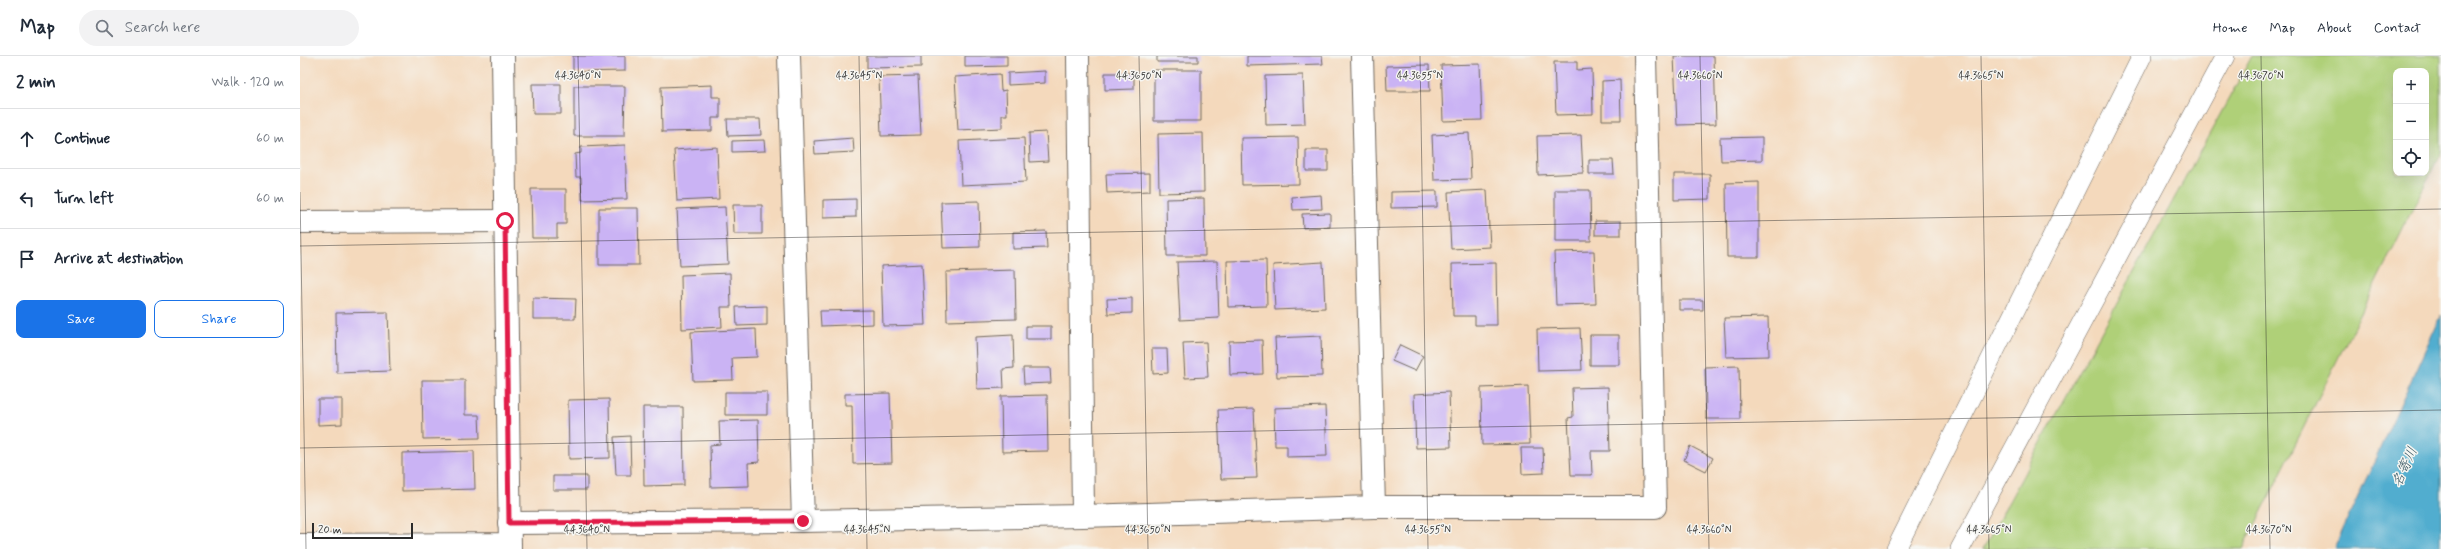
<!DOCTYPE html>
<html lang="en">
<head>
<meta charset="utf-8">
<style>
	:root { --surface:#fff; --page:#f2f2f3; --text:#1f2937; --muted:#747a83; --line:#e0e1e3; --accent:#1a73e8 }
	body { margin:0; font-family:Mynerve,"Klee One",sans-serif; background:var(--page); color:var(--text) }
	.controls { position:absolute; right:12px; top:12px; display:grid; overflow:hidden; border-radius:8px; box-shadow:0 4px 16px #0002 }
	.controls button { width:36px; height:36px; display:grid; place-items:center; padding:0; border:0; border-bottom:1px solid var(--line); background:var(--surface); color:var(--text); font:20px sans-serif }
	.scale { position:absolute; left:12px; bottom:10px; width:101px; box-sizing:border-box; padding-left:4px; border:2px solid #2b2b2b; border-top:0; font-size:11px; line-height:14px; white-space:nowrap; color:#2b2b2b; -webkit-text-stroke:3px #f6f6f2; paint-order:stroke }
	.stop { position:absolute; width:12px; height:12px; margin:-9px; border:3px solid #e11d48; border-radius:50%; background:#fff }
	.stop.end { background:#e11d48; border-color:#fff; box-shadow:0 1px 4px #0008 }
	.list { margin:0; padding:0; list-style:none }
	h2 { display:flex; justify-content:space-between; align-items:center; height:52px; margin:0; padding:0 16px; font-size:17px }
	h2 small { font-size:13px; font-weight:400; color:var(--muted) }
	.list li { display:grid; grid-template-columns:26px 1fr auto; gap:12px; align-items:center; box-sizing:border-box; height:60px; padding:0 16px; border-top:1px solid var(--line) }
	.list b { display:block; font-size:15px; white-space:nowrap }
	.list em { font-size:13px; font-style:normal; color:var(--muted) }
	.actions { display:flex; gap:8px; padding:12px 16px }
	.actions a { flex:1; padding:9px 0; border:1px solid var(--accent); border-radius:8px; text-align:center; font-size:14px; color:var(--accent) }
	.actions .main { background:var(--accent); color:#fff }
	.icon { flex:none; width:22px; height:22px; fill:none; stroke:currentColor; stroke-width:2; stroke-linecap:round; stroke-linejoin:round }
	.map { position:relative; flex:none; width:2141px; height:493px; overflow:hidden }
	header { display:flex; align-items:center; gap:24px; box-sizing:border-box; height:56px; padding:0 20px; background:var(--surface); border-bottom:1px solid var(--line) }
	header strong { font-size:19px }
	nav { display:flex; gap:22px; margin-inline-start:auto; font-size:14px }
	.search { width:280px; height:36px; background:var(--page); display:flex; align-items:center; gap:10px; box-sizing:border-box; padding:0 14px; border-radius:22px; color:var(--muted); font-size:15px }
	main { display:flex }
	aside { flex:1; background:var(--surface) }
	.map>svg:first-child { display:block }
	.green { fill:#afd078; stroke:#6d7e52; fill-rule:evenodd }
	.water { fill:#51adcf; stroke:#3e6c7d }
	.building { fill:#cab3f4 }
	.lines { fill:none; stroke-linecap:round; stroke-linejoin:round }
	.lane-casing { stroke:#71685e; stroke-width:20 }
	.street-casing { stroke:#71685e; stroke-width:24 }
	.secondary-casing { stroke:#71685e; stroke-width:24 }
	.lane { stroke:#fff; stroke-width:19 }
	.street { stroke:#fff; stroke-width:22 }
	.secondary { stroke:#fff; stroke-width:22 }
	.route { stroke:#e11d48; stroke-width:5 }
	.ticks { fill:none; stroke:#2b2b2b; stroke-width:1; stroke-opacity:0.45 }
	.labels { text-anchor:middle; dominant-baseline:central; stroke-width:3; stroke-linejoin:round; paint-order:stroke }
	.water-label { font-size:14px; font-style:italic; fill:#385864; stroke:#f6f6f2 }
	.ticks-label { font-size:10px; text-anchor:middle; fill:#2b2b2b; stroke:#f6f6f2; stroke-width:3; stroke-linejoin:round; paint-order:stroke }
</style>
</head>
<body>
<header>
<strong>Map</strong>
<div class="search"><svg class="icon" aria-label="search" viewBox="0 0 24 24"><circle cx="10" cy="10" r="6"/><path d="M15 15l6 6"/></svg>Search here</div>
<nav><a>Home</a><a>Map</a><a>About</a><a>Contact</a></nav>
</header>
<main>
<aside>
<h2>2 min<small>Walk · 120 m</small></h2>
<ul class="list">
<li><svg class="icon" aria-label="ahead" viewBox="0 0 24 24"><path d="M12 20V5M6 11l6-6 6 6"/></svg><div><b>Continue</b></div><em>60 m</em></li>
<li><svg class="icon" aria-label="left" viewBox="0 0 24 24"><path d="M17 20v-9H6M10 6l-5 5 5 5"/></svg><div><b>Turn left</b></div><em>60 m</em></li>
<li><svg class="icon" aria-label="arrive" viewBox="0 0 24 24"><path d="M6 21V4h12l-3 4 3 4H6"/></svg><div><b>Arrive at destination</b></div></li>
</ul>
<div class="actions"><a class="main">Save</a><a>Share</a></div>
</aside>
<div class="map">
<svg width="2141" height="493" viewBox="0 0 2141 493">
	<rect width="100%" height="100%" fill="#f6f6f2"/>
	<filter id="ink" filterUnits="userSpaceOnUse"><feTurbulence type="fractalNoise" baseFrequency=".025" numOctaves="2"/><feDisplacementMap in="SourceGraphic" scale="8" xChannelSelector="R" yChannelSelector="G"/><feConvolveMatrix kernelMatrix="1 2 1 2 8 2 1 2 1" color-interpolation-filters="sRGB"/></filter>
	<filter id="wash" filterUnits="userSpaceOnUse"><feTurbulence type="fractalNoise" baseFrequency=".012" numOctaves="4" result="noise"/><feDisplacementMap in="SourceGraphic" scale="16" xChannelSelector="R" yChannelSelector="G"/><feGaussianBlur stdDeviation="0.9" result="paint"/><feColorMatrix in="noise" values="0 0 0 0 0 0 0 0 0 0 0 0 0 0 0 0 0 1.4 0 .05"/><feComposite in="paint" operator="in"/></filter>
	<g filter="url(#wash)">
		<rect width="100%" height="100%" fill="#f4d9bc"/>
		<path class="green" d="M1952 0H2141V96L1943 493H1683ZM2096 15H2126V117H2096Z"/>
		<path class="water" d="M2141 259V493H2034Z"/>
		<g id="blocks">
			<path class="building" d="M273 0H325V15L273 16Z
				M567 0H621V11L567 12Z
				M665 0H707V10L665 11Z
				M857 0H898V6H857Z
				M947 0H1022L1023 8 947 10Z
				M1374 0H1414L1416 68 1377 69Z
				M1254 6H1277V14L1292 13 1293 58 1256 59Z
				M1180 8 1182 64 1143 65 1141 9Z
				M1129 9 1130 35H1087L1086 10Z
				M854 14H901V65H854Z
				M745 15V27L708 29V17Z
				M805 17H834V33L805 34Z
				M700 18 701 35 706 34 707 59H702V72L658 74 655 21Z
				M1003 19 1005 68 966 69 965 20Z
				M618 20 621 79 581 80 579 21Z
				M1320 24 1321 64H1302V25Z
				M232 28H261V58H233Z
				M412 29V41H420V62H412V75L362 76 361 31Z
				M274 30H325L324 80H274Z
				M427 63H460L461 79 428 80Z
				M746 76 748 105 730 106 729 77Z
				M903 77 904 136 859 137 858 78Z
				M1169 77 1171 123 1134 124 1132 79Z
				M1281 79 1283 117 1238 119 1237 80Z
				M998 81 999 128 942 129 941 82Z
				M1462 81V104L1421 105 1420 82Z
				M553 82 554 96 515 98 514 85Z
				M724 82 726 126 661 129 659 85Z
				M464 84 465 95 432 96V85Z
				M325 89 327 143 282 144 281 121H276L275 98 281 97V91Z
				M417 91 419 143 377 145 374 94Z
				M1006 94H1028V115H1006Z
				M1289 104H1313L1314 118H1289Z
				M850 117V135L807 137 806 118Z
				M1374 118H1410V143L1374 144Z
				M1459 126V201H1427L1426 127Z
				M231 133H266V168H257V182H232Z
				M1187 134 1190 191 1151 193 1148 136Z
				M1255 134H1290L1291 185H1255Z
				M1137 135V151L1091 152V136Z
				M1021 139 1022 153 993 154 992 141Z
				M904 142 905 200H867L866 143Z
				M556 143V161L523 162V144Z
				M679 145 680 191 643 192 641 146Z
				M433 149H462V178H434Z
				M425 151 428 208 380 210 377 153Z
				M299 152H338L339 209H299Z
				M1030 157V171L1003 172 1002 158Z
				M1295 165H1321V179H1295Z
				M746 175 747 192 713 193V176Z
				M1294 195 1296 248 1256 249 1254 196Z
				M966 204 967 250 928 251 927 205Z
				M917 205 919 262 880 264 877 206Z
				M1023 206 1025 252 975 254 973 209Z
				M1196 207 1197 269H1175V260H1153L1152 208Z
				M622 208 625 269 583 270 581 210Z
				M715 214 716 263 647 265 646 216Z
				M430 217 431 251H421L422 271 382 273 381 219Z
				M233 242 276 243 275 263H233Z
				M832 242V257L808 258 807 243Z
				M1379 244H1403V254H1379Z
				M467 250V269L437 270 436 251Z
				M573 254V268L521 270 520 255Z
				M88 256 90 315 37 317 36 257Z
				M1468 261 1469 300 1426 301 1424 262Z
				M726 270H751V283H726Z
				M1280 272 1282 314 1238 315 1237 273Z
				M456 273 457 301 432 302 433 324 393 325 391 276Z
				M713 279 714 312 703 313 704 332 677 333 675 281Z
				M1290 279H1319V309H1290Z
				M1021 280 1022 320 977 321 975 282Z
				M962 284 963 318 930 319 929 285Z
				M906 286 908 321 885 322 883 287Z
				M1100 289 1123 300 1115 315 1092 305Z
				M852 293H867L868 317 853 318Z
				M1439 310 1440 363H1406L1405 311Z
				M723 312H750L751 327 724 328Z
				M122 324H165V359H179L180 382 123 383Z
				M1228 330 1230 388 1182 389 1181 332Z
				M1308 331 1310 395H1291L1292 419H1271L1268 362 1273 361 1272 332Z
				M425 336H467V359H425Z
				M1149 336 1151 391 1116 392 1114 338Z
				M590 337 592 407 553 408 552 349H545V338Z
				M747 339 748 395 702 396 701 340Z
				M18 343H42V368L18 369Z
				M309 343 310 402 269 403 268 344Z
				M1025 350 1027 400 987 401V390H975L974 352Z
				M343 351H383L384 429 344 430Z
				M954 353 957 422 921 423 918 354Z
				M458 364 459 406 448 407 449 430 411 431 410 389 420 388 419 365Z
				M330 380 331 419H316L314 381Z
				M1390 390 1413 402 1406 415 1384 404Z
				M1221 392H1243L1244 417 1222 418Z
				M174 395 175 433 102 435V397Z
				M253 420H287V434H253Z"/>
		</g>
	</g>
	<g filter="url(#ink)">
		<use href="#blocks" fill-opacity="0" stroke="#71685e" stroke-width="1"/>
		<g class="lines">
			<defs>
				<path id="lane" d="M1596 493 1842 0
					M1660 493 1925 0"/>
				<path id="street" d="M489 0 503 465
					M778 0 783 460
					M1062 0 1074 451
					M0 166 205 165
					M209 467 503 465 783 460 1074 451H1355L1345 0"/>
				<path id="secondary" d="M203 0 210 493
					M0 489 210 488"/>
			</defs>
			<use href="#lane" class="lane-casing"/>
			<use href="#street" class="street-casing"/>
			<use href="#secondary" class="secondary-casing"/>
			<use href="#lane" class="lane"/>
			<use href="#street" class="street"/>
			<use href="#secondary" class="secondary"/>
		</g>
	</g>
	<g class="lines" filter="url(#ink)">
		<path class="route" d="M205 165 209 467 503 465"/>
	</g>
	<path class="ticks" d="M278 0 287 493M559 0 567 493M839 0 848 493M1120 0 1128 493M1400 0 1409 493M1681 0 1689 493M1961 0 1970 493M0 136 6 493M0 190 2141 153M0 392 2141 354"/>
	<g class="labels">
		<g class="water-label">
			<text transform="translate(2105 411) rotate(-66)">名寄川</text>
		</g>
	</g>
	<g class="ticks-label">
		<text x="278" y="23">44.3640°N</text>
		<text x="559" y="23">44.3645°N</text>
		<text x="839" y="23">44.3650°N</text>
		<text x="1120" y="23">44.3655°N</text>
		<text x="1400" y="23">44.3660°N</text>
		<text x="1681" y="23">44.3665°N</text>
		<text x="1961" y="23">44.3670°N</text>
		<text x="287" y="477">44.3640°N</text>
		<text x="567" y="477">44.3645°N</text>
		<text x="848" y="477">44.3650°N</text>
		<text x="1128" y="477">44.3655°N</text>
		<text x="1409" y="477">44.3660°N</text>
		<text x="1689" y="477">44.3665°N</text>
		<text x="1969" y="477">44.3670°N</text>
	</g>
</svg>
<div class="controls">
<button>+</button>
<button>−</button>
<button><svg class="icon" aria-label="locate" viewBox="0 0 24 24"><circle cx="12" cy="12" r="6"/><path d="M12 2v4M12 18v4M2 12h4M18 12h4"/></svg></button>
</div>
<div class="scale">20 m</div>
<div class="stop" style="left:205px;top:165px"></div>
<div class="stop end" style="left:503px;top:465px"></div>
</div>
</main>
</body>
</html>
